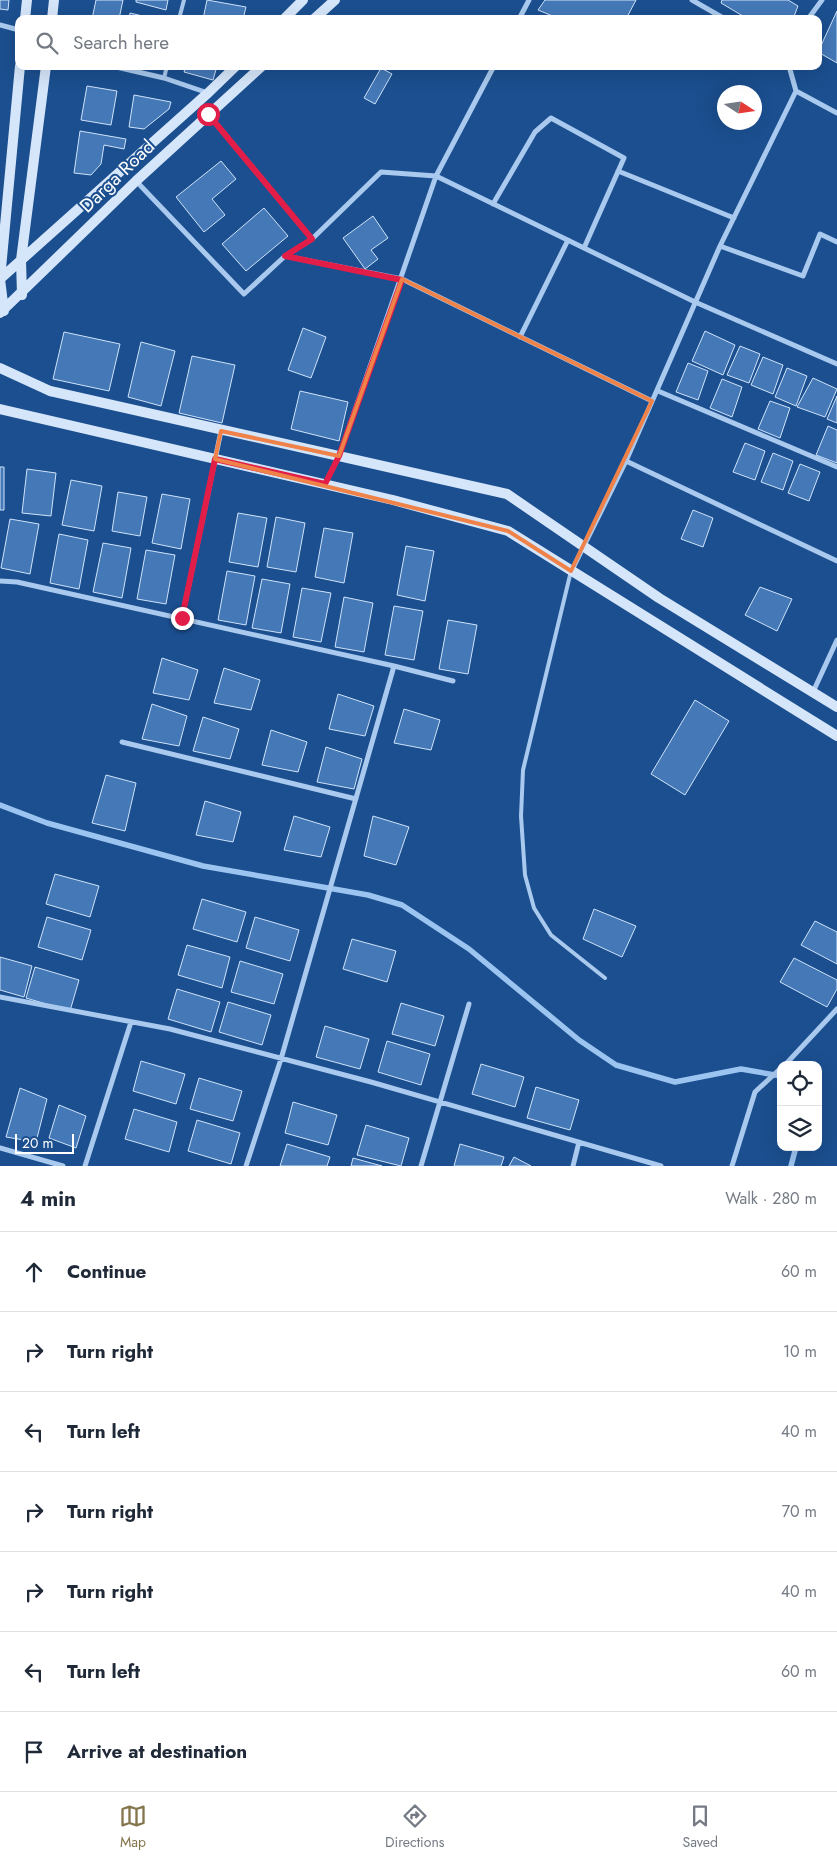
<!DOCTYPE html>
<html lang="en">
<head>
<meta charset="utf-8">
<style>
	:root { --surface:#fff; --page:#f6f6f7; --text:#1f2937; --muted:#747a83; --line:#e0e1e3; --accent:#84754c }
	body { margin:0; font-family:Jost,sans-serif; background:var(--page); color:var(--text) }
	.controls { position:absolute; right:15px; bottom:15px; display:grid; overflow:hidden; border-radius:10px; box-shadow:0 5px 20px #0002 }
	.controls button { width:45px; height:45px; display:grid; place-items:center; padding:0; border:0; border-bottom:1px solid var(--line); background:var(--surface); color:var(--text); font:25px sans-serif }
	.compass { position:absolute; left:717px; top:85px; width:45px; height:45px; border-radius:50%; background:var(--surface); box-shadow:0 5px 20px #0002; rotate:102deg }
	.scale { position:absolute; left:15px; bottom:12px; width:59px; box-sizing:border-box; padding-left:5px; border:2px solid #fff; border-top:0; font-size:14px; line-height:18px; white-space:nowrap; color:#fff; -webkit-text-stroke:4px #1b4f8f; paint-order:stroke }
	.stop { position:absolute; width:15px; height:15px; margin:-11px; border:4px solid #e11d48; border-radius:50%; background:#fff }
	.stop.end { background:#e11d48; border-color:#fff; box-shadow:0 1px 5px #0008 }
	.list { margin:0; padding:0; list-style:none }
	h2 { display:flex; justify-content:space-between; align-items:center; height:65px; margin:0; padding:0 20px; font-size:21px }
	h2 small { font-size:16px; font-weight:400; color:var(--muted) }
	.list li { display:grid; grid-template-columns:32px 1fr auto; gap:15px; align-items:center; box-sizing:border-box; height:80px; padding:0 20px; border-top:1px solid var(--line) }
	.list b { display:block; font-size:19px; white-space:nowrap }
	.list em { font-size:16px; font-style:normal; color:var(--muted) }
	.icon { flex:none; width:28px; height:28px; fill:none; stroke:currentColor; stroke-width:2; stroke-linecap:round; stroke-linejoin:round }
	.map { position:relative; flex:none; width:837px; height:1166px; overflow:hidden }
	.search { position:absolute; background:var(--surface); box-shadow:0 5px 20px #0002; left:15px; right:15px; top:15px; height:55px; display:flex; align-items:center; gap:12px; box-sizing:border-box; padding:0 18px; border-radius:10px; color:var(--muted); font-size:19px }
	.sheet { height:625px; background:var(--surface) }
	nav { display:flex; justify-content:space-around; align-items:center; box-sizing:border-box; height:70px; border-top:1px solid var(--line); background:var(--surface); font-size:14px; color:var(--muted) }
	nav a { display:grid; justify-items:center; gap:2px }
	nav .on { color:var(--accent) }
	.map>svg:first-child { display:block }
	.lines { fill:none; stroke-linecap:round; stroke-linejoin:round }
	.stream { stroke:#9cc4f0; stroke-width:5.5 }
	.building { fill:#4478b7; stroke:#cfe3fa }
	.lane { stroke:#a9c9ee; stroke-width:4 }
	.street { stroke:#a9c9ee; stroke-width:5 }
	.secondary { stroke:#d6e6fa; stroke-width:10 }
	.route { stroke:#e11d48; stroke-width:6 }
	.marked { fill:none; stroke:#ee8249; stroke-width:4; stroke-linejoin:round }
	.labels { text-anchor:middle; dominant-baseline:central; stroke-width:4; stroke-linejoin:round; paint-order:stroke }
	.street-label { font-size:19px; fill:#fff; stroke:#1b4f8f }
</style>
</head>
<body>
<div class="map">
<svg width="837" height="1166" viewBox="0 0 837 1166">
	<rect width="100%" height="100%" fill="#1b4f8f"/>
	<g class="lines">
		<path class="stream" d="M0 805 47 823 203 866 368 895 402 905 469 949 579 1040 616 1065 675 1082 741 1069 781 1076
			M791 1166 796 1147"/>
	</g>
	<path class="building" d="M0 0H9L8 10 0 9Z
		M96 0H123L119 19H92Z
		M136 0H168L166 10 136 2Z
		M207 0 246 7 243 19H203Z
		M545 0H636L626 19H560L538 10Z
		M722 0H788L798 6 793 19H748L721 3Z
		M837 11V63L818 52Z
		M130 13 155 19H129Z
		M186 66H217L213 80 184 72Z
		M381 68 392 74 375 104 364 98Z
		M87 86 117 91 111 125 81 120Z
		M134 95 171 102 169 109 144 129 129 127Z
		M80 131 126 139 124 149 104 145 101 164 91 175 74 173Z
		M221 161 236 179 212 199 225 215 204 232 176 197Z
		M264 208 288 236 246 271 222 244Z
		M373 216 388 238 371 250 378 259 365 269 343 238Z
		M303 328 326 337 311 378 288 370Z
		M705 331 735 345 723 375 692 361Z
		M64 332 120 344 109 391 53 379Z
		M141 342 175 351 161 406 128 397Z
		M740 346 760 354 749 383 727 375Z
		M192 356 235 365 222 423 179 413Z
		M763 357 783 365 773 394 751 385Z
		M688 363 708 371 698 400 676 392Z
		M787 368 807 376 796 406 775 397Z
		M813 378 837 389 825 417 797 407Z
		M722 379 742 387 732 417 710 408Z
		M300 391 348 402 339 441 291 429Z
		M837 396V423L827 419Z
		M770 401 790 408 780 438 758 429Z
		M828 426 837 430V463L816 455Z
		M745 443 765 451 755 480 733 472Z
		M773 453 793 461 783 490 761 482Z
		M800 464 820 472 809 501 788 493Z
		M0 467H4V510H0Z
		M27 469 56 473 51 516 22 513Z
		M71 480 102 486 94 531 62 525Z
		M118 492 147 497 140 536 112 531Z
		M162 494 190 499 181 549 152 543Z
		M693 510 713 518 703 547 681 539Z
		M238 513 267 518 258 567 229 562Z
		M276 517 305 523 296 572 267 567Z
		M10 519 39 524 30 574 1 568Z
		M324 528 353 533 344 583 315 577Z
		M59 534 88 540 79 589 50 583Z
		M103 543 131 548 122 598 93 592Z
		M406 546 434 551 425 601 397 595Z
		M146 550 175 555 166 604 137 599Z
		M227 571 255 576 246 625 218 620Z
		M262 579 290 584 281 633 252 628Z
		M760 587 792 599 777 631 745 615Z
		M302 588 331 593 321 642 293 637Z
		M344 597 373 603 364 652 335 647Z
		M394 606 423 611 414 660 385 655Z
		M448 620 477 625 468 674 439 669Z
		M162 658 198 670 189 700 153 693Z
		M224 668 260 680 251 710 214 703Z
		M338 694 374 706 365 736 329 729Z
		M695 700 729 721 685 795 651 774Z
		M152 704 187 716 179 746 142 739Z
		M404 709 440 720 431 750 394 743Z
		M203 717 239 729 230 759 193 751Z
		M271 730 307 742 298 772 262 765Z
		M326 747 362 759 354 789 317 782Z
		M106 775 136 783 125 831 92 823Z
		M205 801 241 812 233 842 196 835Z
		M294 816 330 827 321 857 284 850Z
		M373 816 409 827 396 865 364 856Z
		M55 874 99 886 90 917 46 904Z
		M202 899 246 912 237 942 193 929Z
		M594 909 636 926 622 957 583 939Z
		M47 917 91 930 82 960 38 947Z
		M255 917 299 930 290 961 246 948Z
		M815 921 837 932V964L801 945Z
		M352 939 396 951 387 982 343 969Z
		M187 945 230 957 222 988 178 975Z
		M0 957 32 966 24 997 0 990Z
		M794 958 837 980V989L827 1007 780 982Z
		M240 961 283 974 274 1004 231 992Z
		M35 967 79 980 70 1011 26 998Z
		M177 989 220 1002 211 1032 168 1019Z
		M228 1002 271 1015 262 1045 219 1032Z
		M401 1003 444 1016 435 1046 392 1034Z
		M325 1026 369 1039 360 1069 316 1057Z
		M387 1041 430 1054 421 1085 378 1072Z
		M141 1061 185 1074 176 1104 133 1091Z
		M481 1064 524 1077 515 1107 472 1094Z
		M199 1078 242 1091 233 1121 190 1109Z
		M536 1087 579 1100 570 1130 527 1118Z
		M20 1088 47 1099 36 1142 6 1137Z
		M293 1102 337 1115 328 1145 285 1133Z
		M59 1105 86 1116 76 1148 49 1138Z
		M134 1109 177 1122 169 1152 125 1139Z
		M197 1120 240 1133 231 1164 188 1151Z
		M366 1125 409 1138 401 1166 357 1155Z
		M287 1144 330 1157 327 1166H280Z
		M460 1144 504 1157 501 1166H454Z
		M514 1157 531 1166H509Z
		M353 1158 382 1166H351Z"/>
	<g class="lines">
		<path class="lane" d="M179 19 184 0
			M164 78 167 66
			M571 571 523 770 521 816 525 875 534 908 551 935 605 978"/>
		<path class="street" d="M692 0 725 19
			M519 19 529 0
			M808 19 822 0
			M0 25 19 30
			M112 66 164 78 208 93
			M789 66 796 91 837 113
			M208 114 312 239
			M618 171 734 218
			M136 181 244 294 285 256 312 239 381 172 436 176 695 302 837 364
			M493 204 535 132 551 118 624 158 584 248
			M720 246 803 276 820 234 837 242
			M285 256 402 279 652 401
			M520 337 568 240
			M658 391 837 467
			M626 461 837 561
			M325 484 339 456 436 176 494 66
			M572 570 626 461 720 246 796 91
			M0 581 17 582 394 666 453 681
			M182 618 221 431
			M813 692 837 640
			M122 742 356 799
			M0 997 170 1029 371 1082 661 1166
			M785 1065 837 1009
			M0 1148 63 1166
			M85 1166 131 1022
			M246 1166 281 1059 394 666
			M421 1166 469 1004
			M573 1166 579 1142
			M732 1166 755 1092 781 1068"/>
		<path class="secondary" d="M25 19 27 0
			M52 19 54 0
			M284 19 303 0
			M314 19 335 0
			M0 279 208 93 236 66
			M22 295 21 260 46 66
			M4 311 0 279 20 66
			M0 313 136 181 262 66
			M0 368 50 391 507 494 659 598 837 707
			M0 409 393 500 508 531 837 736"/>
	</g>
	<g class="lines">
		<path class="route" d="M182 618 215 459 325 484 339 456 402 280 285 256 312 239 208 114"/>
	</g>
	<path class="marked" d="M402 279 652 401 571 571 508 531 215 459 221 431 339 456Z"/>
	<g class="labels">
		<g class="street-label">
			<text transform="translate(117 176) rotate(-44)">Darga Road</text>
		</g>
	</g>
</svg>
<div class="controls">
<button><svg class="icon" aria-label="locate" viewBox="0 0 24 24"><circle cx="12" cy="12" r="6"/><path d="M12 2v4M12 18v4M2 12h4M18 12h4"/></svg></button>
<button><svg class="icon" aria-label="layers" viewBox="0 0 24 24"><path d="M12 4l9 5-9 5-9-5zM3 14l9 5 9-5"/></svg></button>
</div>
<svg class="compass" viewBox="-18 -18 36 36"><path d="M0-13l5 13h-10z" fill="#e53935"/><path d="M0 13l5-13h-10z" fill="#747a83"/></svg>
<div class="scale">20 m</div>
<div class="stop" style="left:208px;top:114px"></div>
<div class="stop end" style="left:182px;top:618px"></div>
<div class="search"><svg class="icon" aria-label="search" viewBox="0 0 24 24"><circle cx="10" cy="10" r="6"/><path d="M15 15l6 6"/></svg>Search here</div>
</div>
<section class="sheet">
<h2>4 min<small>Walk · 280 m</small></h2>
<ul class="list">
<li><svg class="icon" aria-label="ahead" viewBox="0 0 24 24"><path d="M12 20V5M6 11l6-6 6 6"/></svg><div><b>Continue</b></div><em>60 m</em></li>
<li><svg class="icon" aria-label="right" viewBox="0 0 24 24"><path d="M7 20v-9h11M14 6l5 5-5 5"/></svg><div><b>Turn right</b></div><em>10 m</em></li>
<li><svg class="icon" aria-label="left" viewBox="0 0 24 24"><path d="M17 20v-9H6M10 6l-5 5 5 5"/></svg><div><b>Turn left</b></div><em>40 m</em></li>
<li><svg class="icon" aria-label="right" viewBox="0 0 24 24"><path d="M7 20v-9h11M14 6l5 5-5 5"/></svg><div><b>Turn right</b></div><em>70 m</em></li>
<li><svg class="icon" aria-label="right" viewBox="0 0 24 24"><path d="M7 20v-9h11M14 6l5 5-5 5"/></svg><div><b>Turn right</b></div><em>40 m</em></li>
<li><svg class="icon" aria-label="left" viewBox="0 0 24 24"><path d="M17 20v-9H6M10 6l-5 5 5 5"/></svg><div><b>Turn left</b></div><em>60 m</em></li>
<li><svg class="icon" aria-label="arrive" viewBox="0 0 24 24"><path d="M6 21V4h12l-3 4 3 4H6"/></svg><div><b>Arrive at destination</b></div></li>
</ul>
</section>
<nav>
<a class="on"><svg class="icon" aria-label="map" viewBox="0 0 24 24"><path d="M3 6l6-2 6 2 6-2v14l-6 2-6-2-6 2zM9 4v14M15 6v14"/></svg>Map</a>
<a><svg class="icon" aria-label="directions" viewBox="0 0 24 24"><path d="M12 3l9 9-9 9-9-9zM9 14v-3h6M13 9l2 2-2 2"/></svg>Directions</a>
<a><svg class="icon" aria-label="saved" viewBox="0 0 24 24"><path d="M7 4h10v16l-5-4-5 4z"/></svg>Saved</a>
</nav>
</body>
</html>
